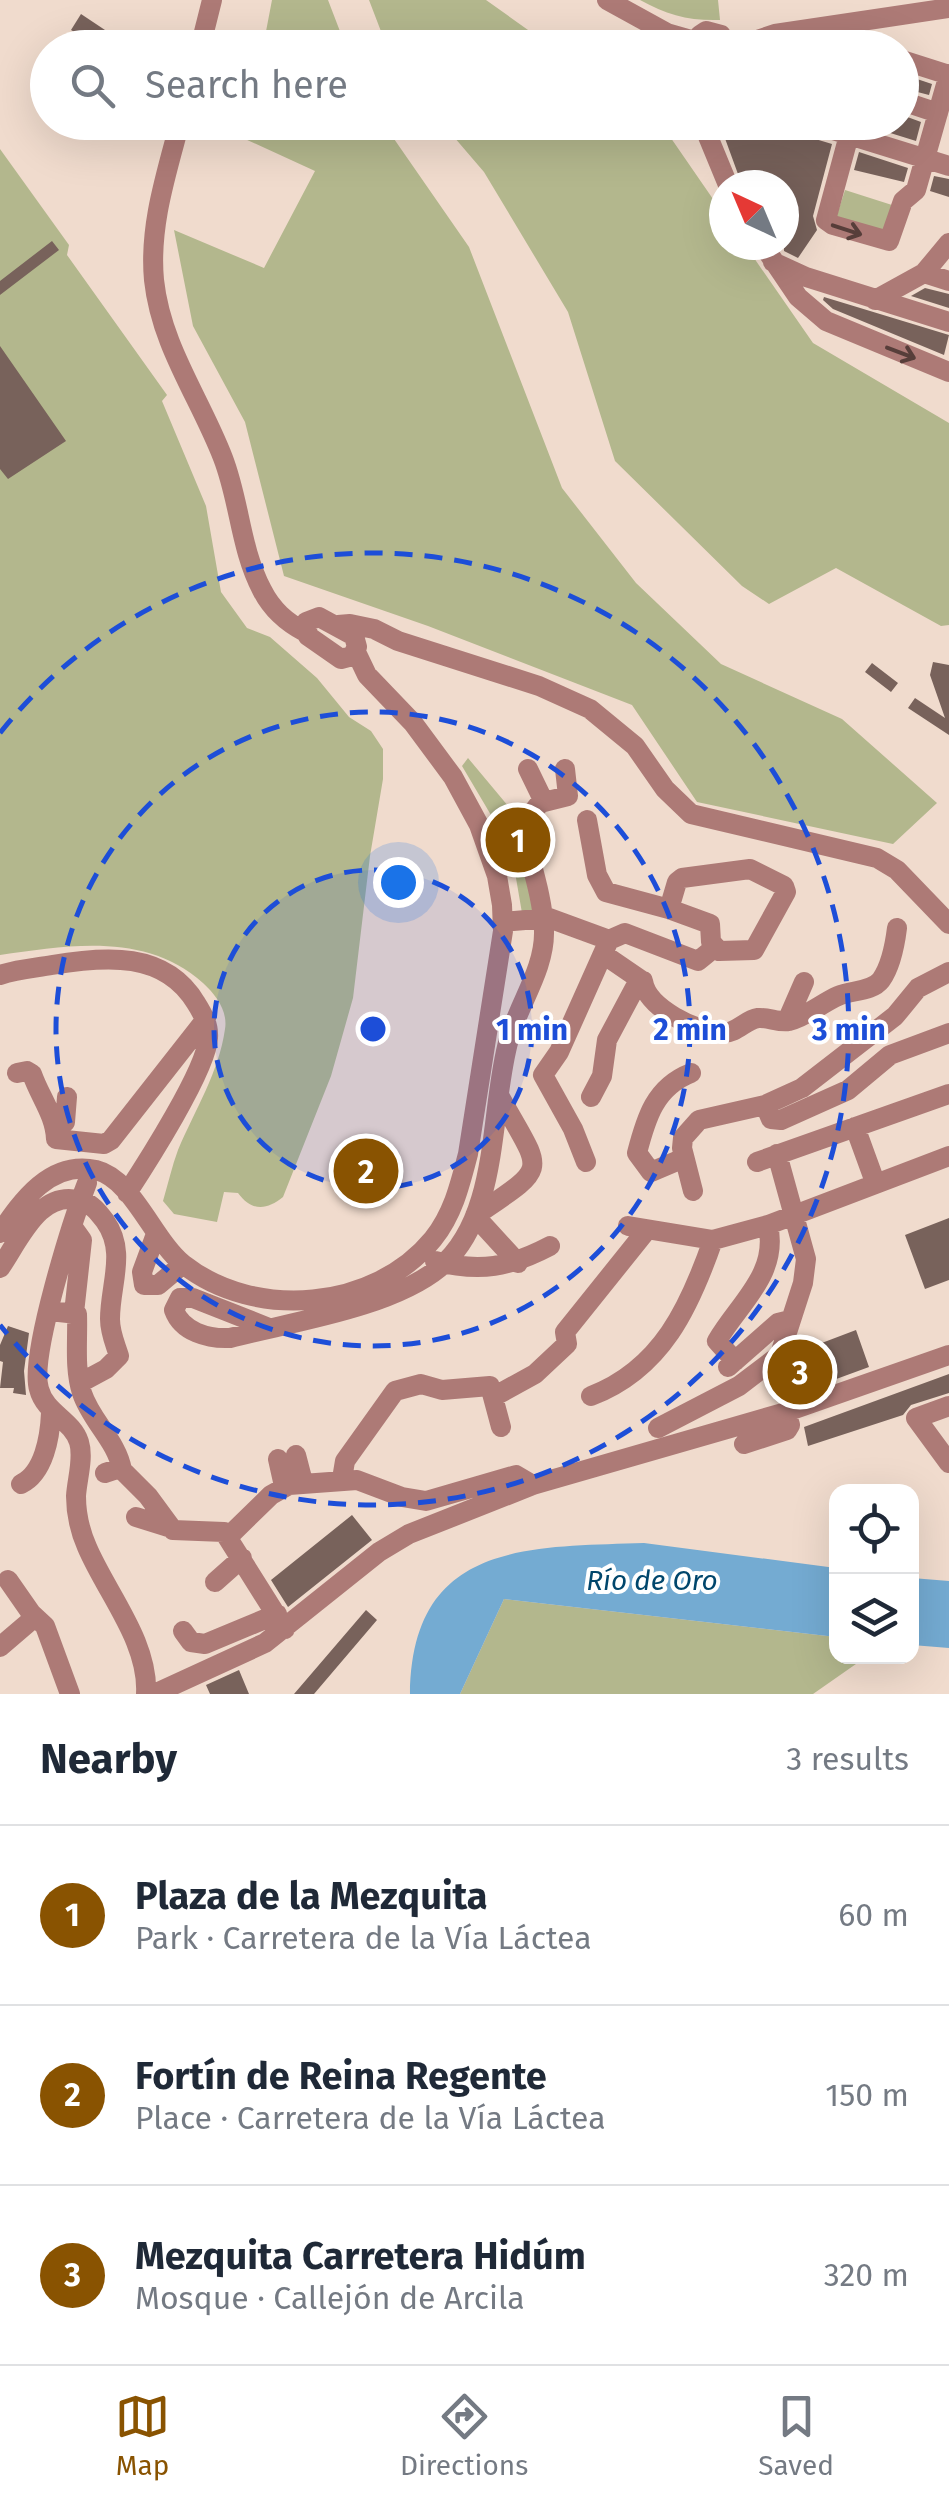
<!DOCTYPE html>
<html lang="en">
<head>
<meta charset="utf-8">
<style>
	:root { --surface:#fff; --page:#f6f6f7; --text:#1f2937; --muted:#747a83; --line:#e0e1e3; --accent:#895301 }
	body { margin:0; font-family:"Fira Sans",sans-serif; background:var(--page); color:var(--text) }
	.controls { position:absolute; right:30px; bottom:30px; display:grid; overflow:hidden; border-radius:20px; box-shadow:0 10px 40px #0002 }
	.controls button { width:90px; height:90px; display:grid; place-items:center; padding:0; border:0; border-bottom:2px solid var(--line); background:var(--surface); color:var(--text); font:50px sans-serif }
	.compass { position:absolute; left:709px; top:170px; width:90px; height:90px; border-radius:50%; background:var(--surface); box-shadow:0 10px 40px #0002; rotate:316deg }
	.you { position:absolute; left:398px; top:882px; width:35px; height:35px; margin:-25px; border:8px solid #fff; border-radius:50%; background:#1a73e8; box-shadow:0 0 0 15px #1a73e833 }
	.badge { display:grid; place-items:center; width:65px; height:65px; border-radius:50%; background:var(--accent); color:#fff; font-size:32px; font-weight:700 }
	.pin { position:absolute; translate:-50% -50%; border:5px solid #fff; box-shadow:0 2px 10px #0006 }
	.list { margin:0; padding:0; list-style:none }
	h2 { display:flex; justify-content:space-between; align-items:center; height:130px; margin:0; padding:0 40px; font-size:42px }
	h2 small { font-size:32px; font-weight:400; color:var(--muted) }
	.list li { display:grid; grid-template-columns:65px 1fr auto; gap:30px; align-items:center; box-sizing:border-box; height:180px; padding:0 40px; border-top:2px solid var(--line) }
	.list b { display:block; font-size:38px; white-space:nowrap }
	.list p { margin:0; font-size:32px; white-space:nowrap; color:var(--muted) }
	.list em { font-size:32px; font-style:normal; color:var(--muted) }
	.icon { flex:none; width:55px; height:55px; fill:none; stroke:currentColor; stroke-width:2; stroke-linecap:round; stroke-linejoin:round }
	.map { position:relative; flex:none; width:949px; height:1694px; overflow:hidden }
	.search { position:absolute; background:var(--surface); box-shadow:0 10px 40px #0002; left:30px; right:30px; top:30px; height:110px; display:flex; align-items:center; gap:25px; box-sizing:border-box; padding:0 35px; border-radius:55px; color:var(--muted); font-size:38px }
	.sheet { height:670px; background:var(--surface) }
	nav { display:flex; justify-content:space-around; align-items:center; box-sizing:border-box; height:140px; border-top:2px solid var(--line); background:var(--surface); font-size:28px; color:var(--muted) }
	nav a { display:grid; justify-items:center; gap:5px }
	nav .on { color:var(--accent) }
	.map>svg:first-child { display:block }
	.green { fill:#b3b78d }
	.water { fill:#74abd2 }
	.building { fill:#78625b }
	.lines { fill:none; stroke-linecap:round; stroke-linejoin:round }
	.minor { stroke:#ad7a76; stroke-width:20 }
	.oneway { stroke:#573e3a }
	.ring { fill:none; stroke:#1d4ed8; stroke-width:5; stroke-dasharray:18 12 }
	.labels { text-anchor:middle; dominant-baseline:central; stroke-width:8; stroke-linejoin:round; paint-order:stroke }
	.water-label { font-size:28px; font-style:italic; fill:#00466c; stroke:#fff }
	.centre { fill:#1d4ed8; stroke:#fff; stroke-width:5 }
	.ring-label { font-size:30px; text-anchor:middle; font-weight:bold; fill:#1d4ed8; stroke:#fff; stroke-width:8; stroke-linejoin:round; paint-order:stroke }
</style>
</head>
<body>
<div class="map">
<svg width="949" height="1694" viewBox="0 0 949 1694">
	<rect width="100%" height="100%" fill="#f0dbcd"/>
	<path class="green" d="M272 0H328L346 47H263Z
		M369 0H486L552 47H387Z
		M640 0H718L720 20C689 21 667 15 640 0Z
		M656 122 664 128 724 215V245H745L813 343 949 423V625L941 626 836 568 769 604 742 586 615 461 568 312 484 172 442 123Z
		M248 123H383L469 247 562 488 636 583 721 664 842 719 937 803 893 844 697 802 632 705 428 626 284 576 245 422 193 326 174 230 264 268 315 171 245 139Z
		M0 149 69 245 67 255 167 395 162 401 206 506 221 592 247 628 270 637 317 678 349 717 371 731 383 749V779L370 856 353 998 331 1076 283 1197C267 1210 252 1212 238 1193L224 1192 217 1222 174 1214 163 1201C168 1184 172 1166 178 1150 195 1110 219 1072 225 1029 228 1011 216 995 203 983 146 932 70 945 0 955Z
		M845 190 892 205 883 233 836 218Z
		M468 758 529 831 550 910 522 913 511 849 462 766Z
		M504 1599 836 1637V1656L866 1657 813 1694H460Z"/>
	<path class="water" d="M644 1543 836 1568V1637L504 1599 460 1694H410C412 1542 526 1547 644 1543Z
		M912 1578 949 1581V1648L912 1645Z"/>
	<path class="building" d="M81 14 111 34 102 48 71 30Z
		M902 74 932 84 929 95 902 88Z
		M902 115 921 122 916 141 855 122H902Z
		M719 122H753L764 130 794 124 802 135 832 144 813 216 817 230 798 258 784 251V185H742Z
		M859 152 908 168 904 182 854 170Z
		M934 176 949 179V197L930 191Z
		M52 241 59 250 0 295V281Z
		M925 288 949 294V308L911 296Z
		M824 297 949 335 944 355 833 309 823 300Z
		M0 346 66 441 8 479 0 469Z
		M933 662 949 665V735L908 708 915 698 945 718 930 675Z
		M872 663 898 683 891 692 865 672Z
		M354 1171a12 12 0 1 1 24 0a12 12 0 1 1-24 0Z
		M949 1218V1280L925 1289 905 1235Z
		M8 1326 29 1333 24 1371 26 1395 13 1393 14 1388H0L3 1362 0 1361V1345Z
		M856 1330 869 1367 809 1389 798 1352Z
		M949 1374V1393L911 1405 903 1415 808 1446 804 1427Z
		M352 1515 372 1540 288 1607 271 1580Z
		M366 1610 377 1620 314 1694H294Z
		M239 1670 249 1694H210L206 1685Z"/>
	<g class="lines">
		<path class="minor" d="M607 0 667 33 695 41
			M200 48 212 0
			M694 48 700 35 706 31 721 35 726 48
			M733 48 775 34 949 8
			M902 60 949 75
			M902 101 938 113
			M180 122C166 175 149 226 154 280 161 346 200 398 223 458 240 502 240 548 262 590 272 610 286 622 305 632
			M702 122 728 185
			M807 122 949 166
			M849 135 826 220 833 225 889 241 903 201 916 190 949 74
			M763 245 798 297 826 321 949 372
			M773 262 806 277 949 322
			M924 273 949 281
			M875 300 924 273 949 243
			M319 617 354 636 357 647 352 656 341 659 308 636 306 622Z
			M338 625 350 624 374 629 398 641 539 686 590 709 635 746 665 789 691 814 877 858 897 870 949 924
			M528 769 544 802
			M587 820 597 875 606 892 669 909 677 882 682 878 750 869 784 886 786 892 754 950 719 951 711 942 710 924 669 909
			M488 846 522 826 540 803 568 796 565 769
			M503 922 549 918 609 940 625 933 698 961 714 948
			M603 954 641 980
			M0 975C17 969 35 968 52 965 105 956 165 951 196 1003 203 1014 209 1025 208 1038 207 1069 146 1164 127 1193
			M787 1021 804 982
			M17 1073 27 1071 32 1074C40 1097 55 1115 56 1139L104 1144 111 1140 206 1019
			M500 1097C544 1176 550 1164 475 1216L518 1263
			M591 1097 602 1076 607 1040 639 980 643 981C647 1008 696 1032 723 1033 737 1033 745 1020 758 1018 768 1017 779 1023 789 1021 806 1017 822 1003 838 996 851 990 872 992 881 980 891 966 895 944 897 928
			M765 1105 771 1119 781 1120 848 1090 890 1055 949 1033
			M855 1127 875 1182
			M56 1129 65 1122 67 1097
			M777 1154 806 1259 803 1283 782 1348 800 1407
			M684 1158 651 1172 637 1153C646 1118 655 1087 691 1073
			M586 1162 573 1129 543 1075 559 1052 609 940
			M757 1162 949 1094
			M87 1183C73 1219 29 1357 39 1389 45 1413 72 1420 79 1442 84 1458 77 1479 76 1496 76 1513 80 1531 87 1547 107 1594 149 1642 146 1694
			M693 1191 682 1148 683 1138 699 1120 765 1105 802 1088 895 1016 918 988 949 972
			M72 1226 82 1240 74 1313
			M628 1226 713 1240 768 1225 949 1156
			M0 1233C22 1201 50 1160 96 1170 133 1179 153 1240 183 1264 255 1321 375 1310 433 1239 453 1214 460 1185 468 1154L503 931 502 905 497 876 479 825 453 777 413 723 367 675 356 652
			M156 1234 142 1272 144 1285H158L183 1264
			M435 1261C480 1273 510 1267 550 1246
			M0 1268C20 1239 40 1188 82 1201 93 1205 98 1212 105 1221 127 1252 110 1284 110 1319 110 1333 115 1343 119 1356L106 1369 80 1383
			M50 1311 77 1314C78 1340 74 1368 82 1393 91 1421 117 1441 122 1470
			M269 1328 193 1298H180L174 1310C182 1332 208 1339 230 1338 291 1322 390 1308 439 1268 501 1217 489 1109 509 1039 519 1003 545 969 544 931 543 896 529 859 522 826
			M735 1361 717 1341C739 1303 779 1274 768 1225
			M728 1367 778 1323 790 1320
			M495 1396 535 1374 567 1344 565 1332 646 1231
			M591 1396C662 1369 690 1306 713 1240
			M949 1406 916 1418 949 1463
			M658 1428 739 1386 781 1354
			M744 1444 787 1430 790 1425 786 1412
			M296 1455 303 1482
			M278 1459 284 1486
			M105 1473 120 1468 148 1496 173 1530 224 1532 285 1629
			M342 1479 345 1461 395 1391 421 1384 442 1390 490 1386 501 1427
			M21 1484C44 1473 50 1437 51 1413
			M136 1517 168 1527
			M228 1537 271 1495 289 1485 357 1480 402 1497 426 1501 516 1475 533 1485
			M8 1580 31 1613 45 1626 70 1694
			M215 1582 242 1558
			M183 1631 191 1642 205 1644 277 1614
			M0 1647 35 1617
			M154 1694 265 1643 379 1552 409 1534 533 1485 786 1412 949 1355"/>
	</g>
	<defs><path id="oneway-shaft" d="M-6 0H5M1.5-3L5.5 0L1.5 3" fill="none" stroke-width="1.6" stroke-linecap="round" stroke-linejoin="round" transform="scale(2.5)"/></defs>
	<g class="oneway">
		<use href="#oneway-shaft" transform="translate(847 230) rotate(18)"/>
		<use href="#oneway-shaft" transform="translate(901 353) rotate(21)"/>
	</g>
	<circle cx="373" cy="1029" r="159" fill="#1d4ed8" fill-opacity=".12"/>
	<g class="ring">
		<circle cx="373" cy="1029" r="159"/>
		<circle cx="373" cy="1029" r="317"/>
		<path d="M0 733A476 476 0 1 1 0 1325"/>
	</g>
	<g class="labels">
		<g class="water-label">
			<text x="652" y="1580">Río de Oro</text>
		</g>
	</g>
	<circle cx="373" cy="1029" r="15" class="centre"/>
	<g class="ring-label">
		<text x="532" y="1040">1 min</text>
		<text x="690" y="1040">2 min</text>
		<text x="849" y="1040">3 min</text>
	</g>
</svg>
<div class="controls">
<button><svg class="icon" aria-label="locate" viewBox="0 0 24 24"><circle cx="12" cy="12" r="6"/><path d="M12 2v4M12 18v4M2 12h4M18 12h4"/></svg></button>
<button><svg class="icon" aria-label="layers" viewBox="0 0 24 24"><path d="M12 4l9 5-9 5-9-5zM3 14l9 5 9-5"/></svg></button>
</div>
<svg class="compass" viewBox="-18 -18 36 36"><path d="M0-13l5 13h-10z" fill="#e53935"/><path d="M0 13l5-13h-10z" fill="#747a83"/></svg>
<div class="you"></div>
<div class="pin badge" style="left:518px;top:840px">1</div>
<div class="pin badge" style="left:366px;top:1171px">2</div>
<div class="pin badge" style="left:800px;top:1372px">3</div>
<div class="search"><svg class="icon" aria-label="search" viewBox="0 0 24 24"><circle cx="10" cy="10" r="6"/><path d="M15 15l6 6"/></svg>Search here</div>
</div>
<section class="sheet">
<h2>Nearby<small>3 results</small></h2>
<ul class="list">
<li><span class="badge">1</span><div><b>Plaza de la Mezquita</b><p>Park · Carretera de la Vía Láctea</p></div><em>60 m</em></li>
<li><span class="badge">2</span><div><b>Fortín de Reina Regente</b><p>Place · Carretera de la Vía Láctea</p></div><em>150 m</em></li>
<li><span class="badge">3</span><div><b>Mezquita Carretera Hidúm</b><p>Mosque · Callejón de Arcila</p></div><em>320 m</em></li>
</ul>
</section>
<nav>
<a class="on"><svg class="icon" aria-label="map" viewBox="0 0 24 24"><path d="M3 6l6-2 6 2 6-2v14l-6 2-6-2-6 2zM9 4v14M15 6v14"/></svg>Map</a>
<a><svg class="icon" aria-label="directions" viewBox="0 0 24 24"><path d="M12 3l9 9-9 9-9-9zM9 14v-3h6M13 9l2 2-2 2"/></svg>Directions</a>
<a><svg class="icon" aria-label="saved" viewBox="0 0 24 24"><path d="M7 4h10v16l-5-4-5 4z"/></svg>Saved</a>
</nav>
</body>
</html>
